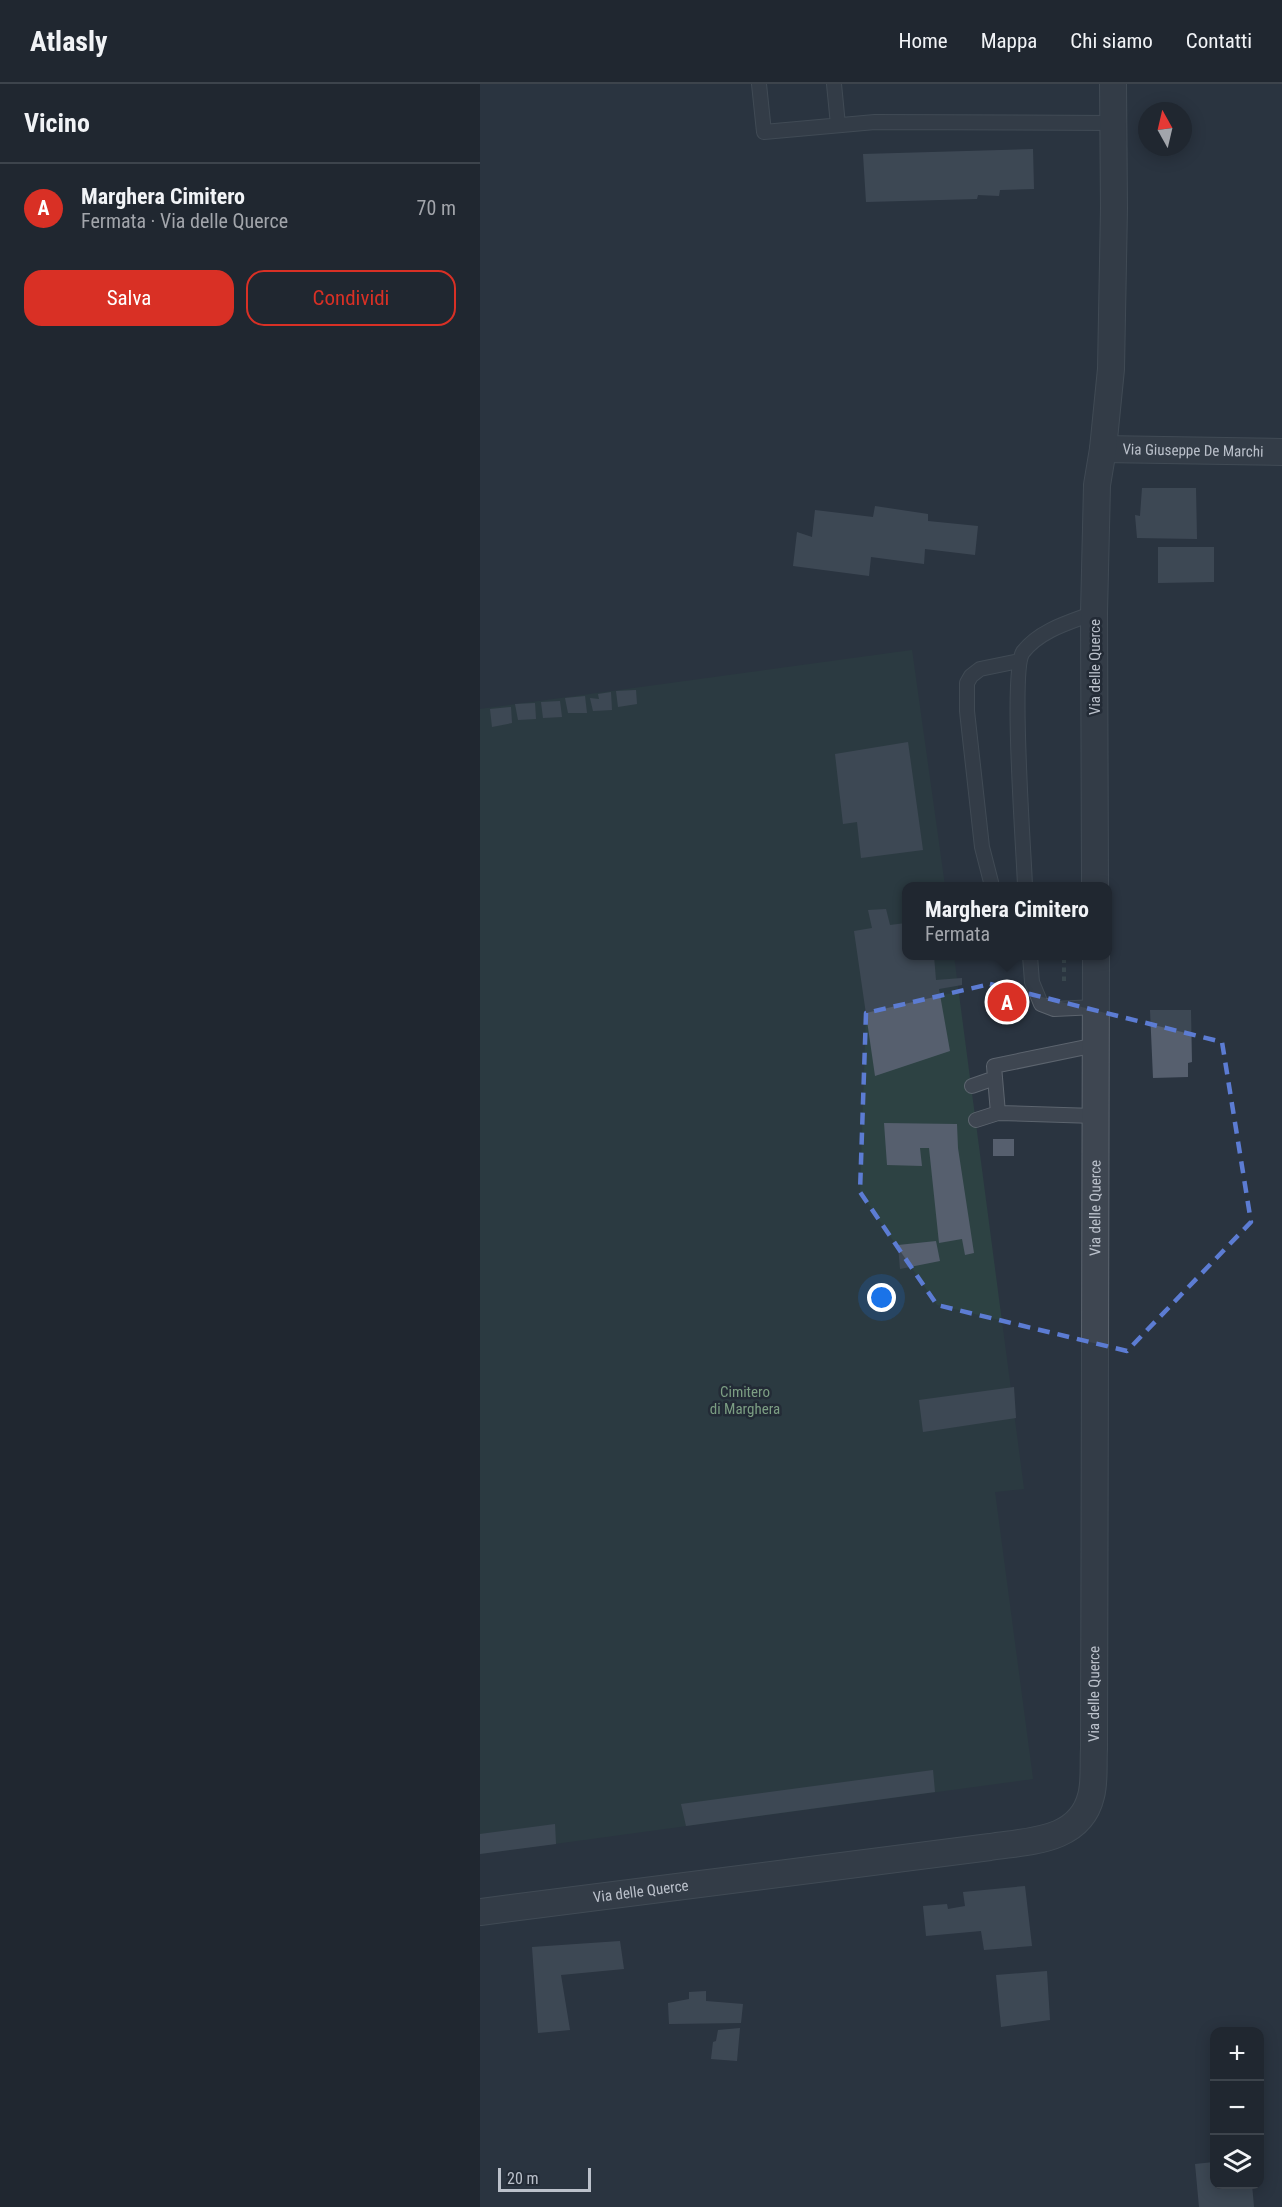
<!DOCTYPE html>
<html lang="it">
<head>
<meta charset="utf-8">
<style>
	:root { --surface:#202730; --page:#2d333c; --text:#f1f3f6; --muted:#a2a5ab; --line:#3d444c; --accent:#d93025 }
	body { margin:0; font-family:"Roboto Condensed",sans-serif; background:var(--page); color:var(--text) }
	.controls { position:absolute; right:18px; bottom:18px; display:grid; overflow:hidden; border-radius:12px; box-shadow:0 3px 15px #0003 }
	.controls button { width:54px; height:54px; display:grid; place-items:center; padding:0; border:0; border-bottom:2px solid var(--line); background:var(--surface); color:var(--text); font:30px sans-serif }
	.compass { position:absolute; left:658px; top:18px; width:54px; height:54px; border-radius:50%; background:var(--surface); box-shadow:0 3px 15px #0003; rotate:352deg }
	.scale { position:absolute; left:18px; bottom:15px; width:93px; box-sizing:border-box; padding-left:6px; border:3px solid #bbc1cb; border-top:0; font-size:16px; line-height:21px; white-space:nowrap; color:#bbc1cb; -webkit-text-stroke:4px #232b36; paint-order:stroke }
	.you { position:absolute; left:402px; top:1214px; width:21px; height:21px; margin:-15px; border:4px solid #fff; border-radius:50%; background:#1a73e8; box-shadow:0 0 0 9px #1a73e833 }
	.badge { display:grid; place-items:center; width:39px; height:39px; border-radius:50%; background:var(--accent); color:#fff; font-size:20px; font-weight:700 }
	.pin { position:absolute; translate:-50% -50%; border:3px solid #fff; box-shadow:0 2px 6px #0006 }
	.popup { position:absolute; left:422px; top:798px; width:210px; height:78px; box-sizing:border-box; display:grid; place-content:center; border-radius:12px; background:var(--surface); filter:drop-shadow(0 2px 4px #0005); font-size:20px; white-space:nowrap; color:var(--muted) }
	.popup b { font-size:22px; color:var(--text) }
	.popup::after { content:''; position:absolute; left:50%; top:100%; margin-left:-12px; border:12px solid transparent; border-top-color:var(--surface) }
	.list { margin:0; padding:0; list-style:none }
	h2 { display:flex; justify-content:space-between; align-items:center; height:78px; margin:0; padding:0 24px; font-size:26px }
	h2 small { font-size:20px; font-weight:400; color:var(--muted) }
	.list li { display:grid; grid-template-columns:39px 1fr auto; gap:18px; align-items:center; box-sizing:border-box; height:90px; padding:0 24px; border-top:2px solid var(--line) }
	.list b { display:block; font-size:22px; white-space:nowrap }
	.list p { margin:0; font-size:20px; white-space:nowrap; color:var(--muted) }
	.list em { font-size:20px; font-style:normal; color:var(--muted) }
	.actions { display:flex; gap:12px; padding:18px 24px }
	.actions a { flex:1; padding:14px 0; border:2px solid var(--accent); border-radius:18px; text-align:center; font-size:21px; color:var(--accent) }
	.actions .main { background:var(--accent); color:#fff }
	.icon { flex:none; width:33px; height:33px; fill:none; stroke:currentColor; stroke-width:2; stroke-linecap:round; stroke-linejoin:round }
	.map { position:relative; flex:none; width:802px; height:2123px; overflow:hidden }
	header { display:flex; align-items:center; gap:36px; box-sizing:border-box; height:84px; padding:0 30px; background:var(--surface); border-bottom:2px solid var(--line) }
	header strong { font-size:28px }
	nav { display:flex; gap:33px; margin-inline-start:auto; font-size:21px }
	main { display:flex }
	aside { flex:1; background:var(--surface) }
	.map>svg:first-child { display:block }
	.green { fill:#2d4243 }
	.building { fill:#565f6e }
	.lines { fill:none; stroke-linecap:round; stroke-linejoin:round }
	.lane-casing { stroke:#5c646e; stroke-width:16 }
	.street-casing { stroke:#5c646e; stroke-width:28 }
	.path { stroke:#4c5e60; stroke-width:4; stroke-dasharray:4.5 4.5; stroke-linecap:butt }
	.lane { stroke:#3e4651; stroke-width:14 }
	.street { stroke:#3e4651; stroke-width:26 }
	.marked { fill:none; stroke:#5c7cd3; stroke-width:4.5; stroke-dasharray:12 8; stroke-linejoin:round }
	.labels { text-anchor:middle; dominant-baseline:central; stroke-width:5; stroke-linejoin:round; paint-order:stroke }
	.street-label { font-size:15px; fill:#bbc1cb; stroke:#232b36 }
	.park-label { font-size:15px; fill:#7c9e83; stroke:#232b36 }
</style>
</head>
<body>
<header>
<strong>Atlasly</strong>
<nav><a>Home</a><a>Mappa</a><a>Chi siamo</a><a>Contatti</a></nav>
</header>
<main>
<aside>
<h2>Vicino<small></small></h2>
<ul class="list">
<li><span class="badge">A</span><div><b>Marghera Cimitero</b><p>Fermata · Via delle Querce</p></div><em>70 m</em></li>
</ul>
<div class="actions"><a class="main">Salva</a><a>Condividi</a></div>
</aside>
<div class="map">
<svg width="802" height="2123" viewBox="0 0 802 2123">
	<rect width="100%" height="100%" fill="#2a3440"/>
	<path class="green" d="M432 566 465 802H426V872H474L544 1405 515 1408 553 1695 0 1770V625Z"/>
	<path class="building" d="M553 65 554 105 520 106 519 112 498 111 497 115 386 118 383 70Z
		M662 404H716L717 455 657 454 655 431 660 432Z
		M395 422 448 430V437L498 442 495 471 445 465 444 480 391 473 389 492 313 482 317 448 332 453 335 426 393 433Z
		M678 463H734V498L678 499Z
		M156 606 157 620 138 623 136 607Z
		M131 608 132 626 113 627 110 614 119 615 118 610Z
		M105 612 107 629H88L85 614Z
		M80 617 82 633 63 634 61 618Z
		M55 619 56 635 38 636 35 620Z
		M31 623 32 639 12 643 10 625Z
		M428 658 443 766 381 774 377 738 363 740 355 670Z
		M406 825 410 841 426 839V872H454L456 896 482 894V901L459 905 470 967 395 992 374 847 392 844 388 826Z
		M670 926H711L712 978 708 979V993L673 994Z
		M404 1039 477 1040 478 1064 494 1169 485 1171 482 1155 459 1159 449 1064H440L442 1082 407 1081Z
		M513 1055H534V1072H513Z
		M456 1157 460 1177 420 1185 418 1161Z
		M534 1303 536 1334 443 1348 439 1316Z
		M453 1686 455 1708 206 1742 201 1720Z
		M75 1740 76 1760 0 1770V1750Z
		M545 1802 552 1862 504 1866 501 1847 446 1852 443 1822 467 1820 468 1825 485 1822 483 1808Z
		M140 1857 144 1885 81 1891 90 1946 58 1949 52 1863Z
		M567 1887 570 1936 521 1943 516 1891Z
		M226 1907V1917L263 1920 261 1939 189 1940 188 1919 209 1915V1908Z
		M260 1944 257 1977 231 1975 233 1958 236 1957 238 1946Z
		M734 2078V2100H772L774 2123H719L715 2080Z"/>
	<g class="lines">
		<defs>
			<path id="lane" d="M279 0 284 48 395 38 633 39
				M354 0 358 41
				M512 802 502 763 487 627V599L491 592 500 585 539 577
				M545 802C544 769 530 586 543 568 560 546 590 538 614 529
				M550 872 552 898 561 920 574 925 616 923
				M492 1002 515 994
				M615 1032 518 1029 514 982 616 961
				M496 1036 518 1029"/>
			<g id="street">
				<path id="s1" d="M623 365 802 368"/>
				<path d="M615 802 614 529 617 401 623 365 631 285 634 124 633 0"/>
				<path id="s2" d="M0 1828 510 1763C548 1757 600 1758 611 1712 615 1698 613 1680 614 1665L616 872"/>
			</g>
		</defs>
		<use href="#lane" class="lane-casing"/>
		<use href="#street" class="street-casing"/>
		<path class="path" d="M584 897V872"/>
		<use href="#lane" class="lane"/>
		<use href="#street" class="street"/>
	</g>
	<path d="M0 0H802V2123H0ZM510 900 742 958 771 1138 647 1267 457 1221 380 1108 386 929Z" fill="#2a3440" fill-opacity=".55" fill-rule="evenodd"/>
	<path class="marked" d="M510 900 742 958 771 1138 647 1267 457 1221 380 1108 386 929Z"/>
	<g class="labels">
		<g class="street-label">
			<text stroke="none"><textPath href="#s1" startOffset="90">Via Giuseppe De Marchi</textPath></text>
			<text transform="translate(615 583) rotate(-90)">Via delle Querce</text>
			<text stroke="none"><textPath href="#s2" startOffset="1224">Via delle Querce</textPath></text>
			<text stroke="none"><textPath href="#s2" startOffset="738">Via delle Querce</textPath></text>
			<text stroke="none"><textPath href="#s2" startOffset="162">Via delle Querce</textPath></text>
		</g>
		<g class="park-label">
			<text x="265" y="1308">Cimitero<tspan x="265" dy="17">di Marghera</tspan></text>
		</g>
	</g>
</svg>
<div class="controls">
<button>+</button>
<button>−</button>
<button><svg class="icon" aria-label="layers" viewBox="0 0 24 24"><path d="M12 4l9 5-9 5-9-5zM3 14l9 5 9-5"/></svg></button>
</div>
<svg class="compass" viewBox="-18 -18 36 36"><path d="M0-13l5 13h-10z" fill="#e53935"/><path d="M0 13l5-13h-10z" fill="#a2a5ab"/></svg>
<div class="scale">20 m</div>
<div class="you"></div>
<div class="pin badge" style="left:527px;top:918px">A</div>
<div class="popup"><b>Marghera Cimitero</b>Fermata</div>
</div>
</main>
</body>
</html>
